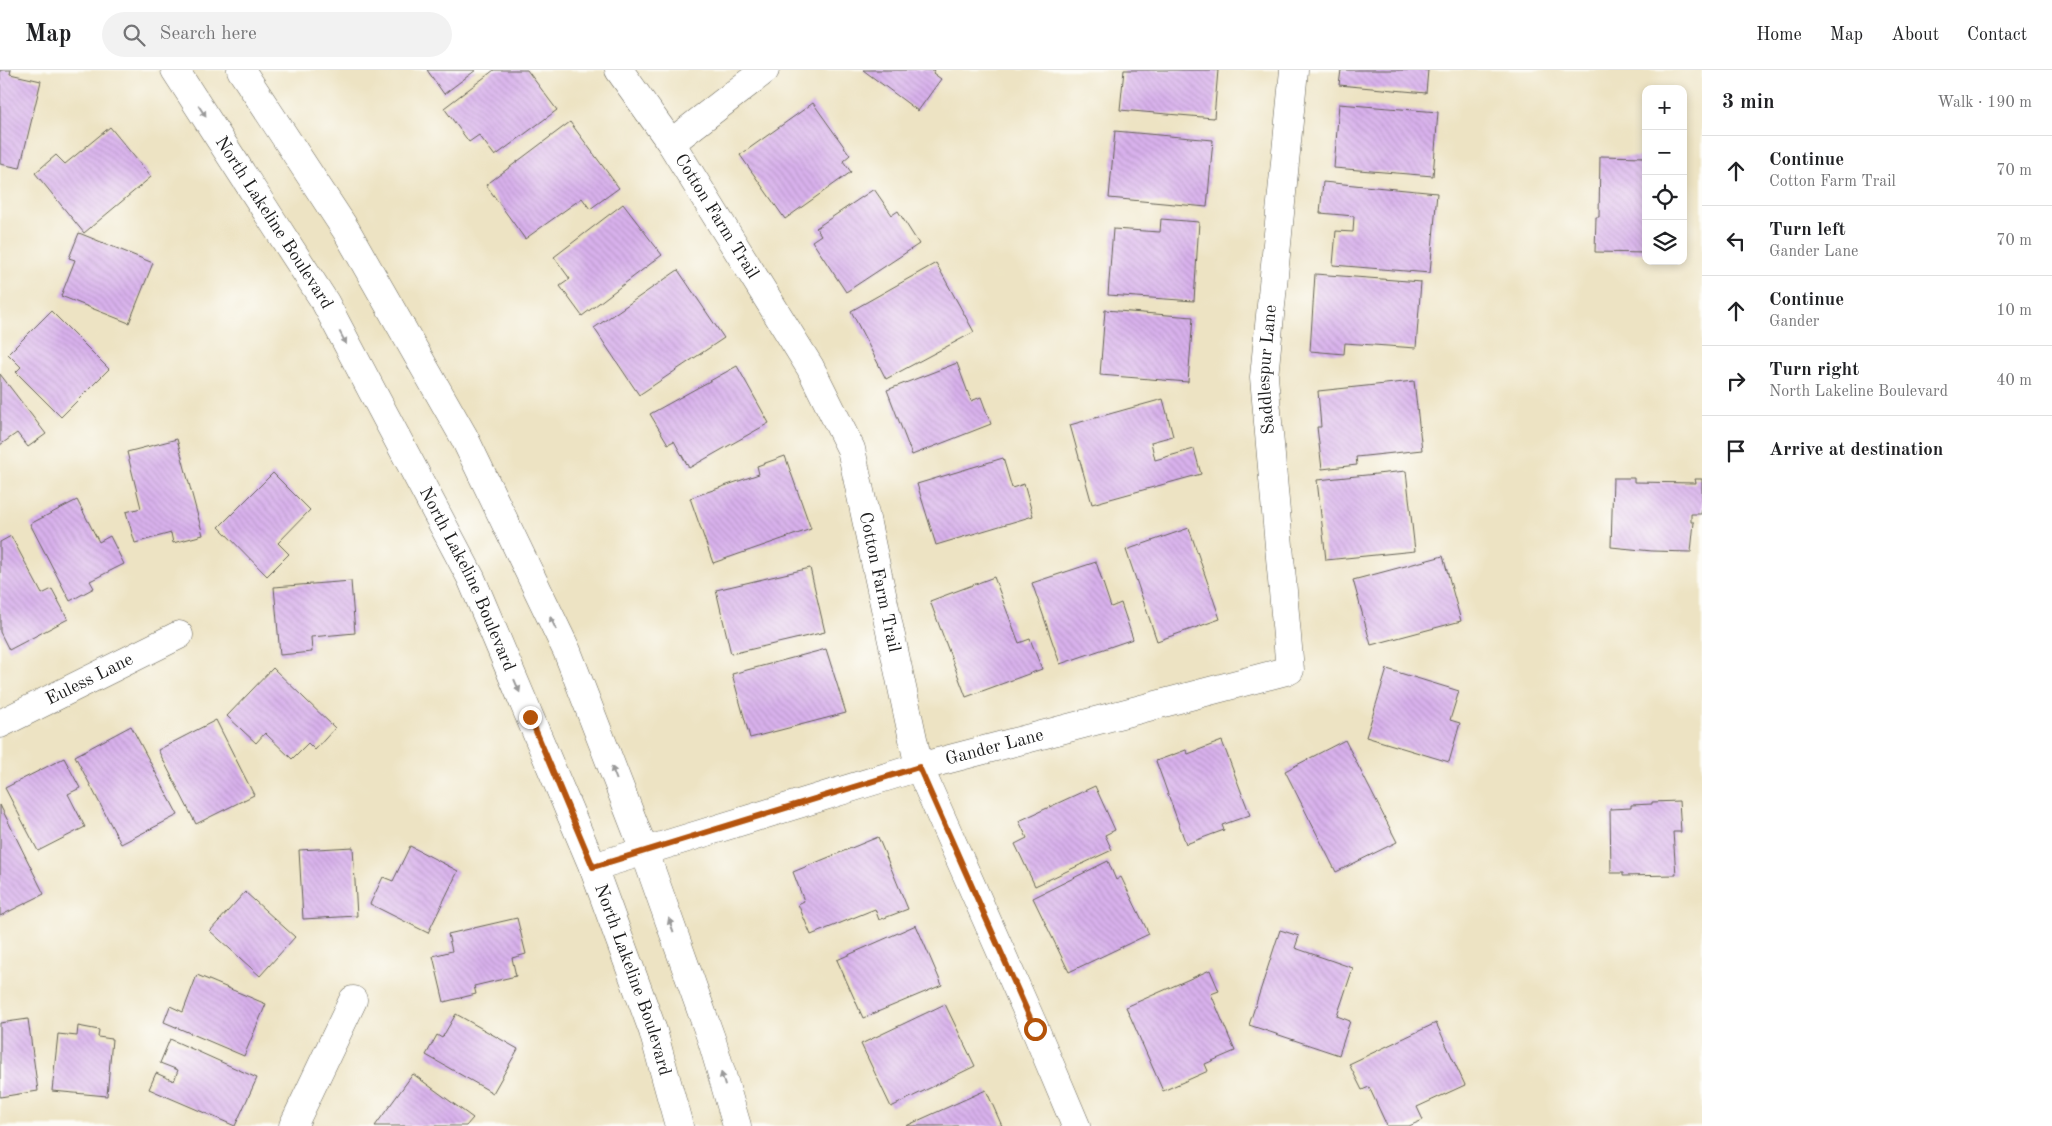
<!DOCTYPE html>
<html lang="en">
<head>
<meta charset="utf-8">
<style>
	:root { --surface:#fff; --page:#f2f2f2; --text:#202124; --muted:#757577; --line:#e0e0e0 }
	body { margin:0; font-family:"Old Standard TT",serif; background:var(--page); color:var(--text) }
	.controls { position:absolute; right:15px; top:15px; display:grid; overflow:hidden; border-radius:10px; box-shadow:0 2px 8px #0003 }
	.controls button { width:45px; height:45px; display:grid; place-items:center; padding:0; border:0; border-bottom:1px solid var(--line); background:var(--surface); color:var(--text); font:25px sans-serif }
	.stop { position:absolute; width:15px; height:15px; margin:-11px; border:4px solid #b45309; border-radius:50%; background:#fff }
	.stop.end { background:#b45309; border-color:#fff; box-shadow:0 1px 5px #0008 }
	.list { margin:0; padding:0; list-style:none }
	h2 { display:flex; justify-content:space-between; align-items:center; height:65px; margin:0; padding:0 20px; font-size:21px }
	h2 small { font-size:16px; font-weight:400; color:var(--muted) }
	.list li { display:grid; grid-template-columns:32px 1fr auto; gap:15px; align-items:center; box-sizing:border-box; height:70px; padding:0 20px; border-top:1px solid var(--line) }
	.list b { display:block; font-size:19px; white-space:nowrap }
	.list p { margin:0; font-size:16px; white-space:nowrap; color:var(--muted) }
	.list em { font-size:16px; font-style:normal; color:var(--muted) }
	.icon { flex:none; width:28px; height:28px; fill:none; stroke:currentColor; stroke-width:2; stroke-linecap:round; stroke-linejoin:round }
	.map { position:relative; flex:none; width:1702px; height:1056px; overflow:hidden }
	header { display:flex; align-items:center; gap:30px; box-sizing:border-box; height:70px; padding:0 25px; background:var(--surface); border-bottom:1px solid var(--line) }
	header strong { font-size:24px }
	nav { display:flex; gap:28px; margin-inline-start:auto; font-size:18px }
	.search { width:350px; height:45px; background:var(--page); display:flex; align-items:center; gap:12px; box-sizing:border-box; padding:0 18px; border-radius:28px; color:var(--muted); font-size:19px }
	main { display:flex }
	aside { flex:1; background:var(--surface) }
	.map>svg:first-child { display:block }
	.building { fill:url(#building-back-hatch) }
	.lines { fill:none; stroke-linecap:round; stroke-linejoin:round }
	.minor-casing { stroke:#656256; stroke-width:29 }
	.major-casing { stroke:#656256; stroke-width:29 }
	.minor { stroke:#fff; stroke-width:28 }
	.major { stroke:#fff; stroke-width:28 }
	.oneway { fill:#999 }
	.route { stroke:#b45309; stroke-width:6 }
	.labels { text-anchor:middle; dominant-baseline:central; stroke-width:5; stroke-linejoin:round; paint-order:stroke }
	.street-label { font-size:18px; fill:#1c1c1c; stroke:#fdfcf7 }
</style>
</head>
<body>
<header>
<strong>Map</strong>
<div class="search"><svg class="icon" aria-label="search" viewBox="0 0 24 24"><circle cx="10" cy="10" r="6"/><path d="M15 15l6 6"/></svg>Search here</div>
<nav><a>Home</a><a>Map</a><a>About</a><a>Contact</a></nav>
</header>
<main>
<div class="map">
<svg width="1702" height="1056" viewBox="0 0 1702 1056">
	<defs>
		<pattern id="building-back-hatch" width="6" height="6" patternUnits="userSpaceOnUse" patternTransform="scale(1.25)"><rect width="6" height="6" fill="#d8b1ec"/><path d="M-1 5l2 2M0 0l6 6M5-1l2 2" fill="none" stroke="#b998ca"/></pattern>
	</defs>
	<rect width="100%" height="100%" fill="#fdfcf7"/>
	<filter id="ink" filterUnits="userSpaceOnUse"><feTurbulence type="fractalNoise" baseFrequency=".02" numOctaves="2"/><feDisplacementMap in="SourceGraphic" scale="10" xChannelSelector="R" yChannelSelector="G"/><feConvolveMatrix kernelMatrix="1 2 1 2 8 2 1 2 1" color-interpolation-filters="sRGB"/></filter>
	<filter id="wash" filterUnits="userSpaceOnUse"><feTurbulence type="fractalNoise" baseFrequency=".0096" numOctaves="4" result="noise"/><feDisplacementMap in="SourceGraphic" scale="20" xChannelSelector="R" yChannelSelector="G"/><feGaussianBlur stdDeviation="1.12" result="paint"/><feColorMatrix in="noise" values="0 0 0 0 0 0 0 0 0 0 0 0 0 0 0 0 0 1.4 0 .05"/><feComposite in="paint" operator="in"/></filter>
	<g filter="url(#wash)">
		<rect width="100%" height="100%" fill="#ede3c3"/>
		<g id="blocks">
			<path class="building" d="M0 0H11L10 4 41 11 20 98 0 94Z
				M427 0H476L444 24Z
				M494 0H527L557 40 495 86 479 65 469 72 444 38Z
				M863 0H935L933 3 941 9 918 41Z
				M1124 0H1218L1214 48 1120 40Z
				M1341 0H1428L1426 23 1339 15Z
				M813 33 850 85 843 91 851 102 785 149 740 85Z
				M1339 34 1438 42 1433 106 1334 98Z
				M570 52 619 118 590 139 582 128 525 169 486 115Z
				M110 57 151 107 84 163 35 103 56 85 65 94Z
				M1115 61 1213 70 1207 137 1109 128Z
				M1600 86 1646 87V183L1595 182 1596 147H1599Z
				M1323 112 1437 123 1430 203 1333 195 1336 161 1353 162 1354 146 1320 143Z
				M874 119 892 145 898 141 919 174 846 222 812 171 821 165 816 158Z
				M623 134 662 185 582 246 560 216 570 209 554 187Z
				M1161 149 1199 152 1194 231 1108 225 1113 159 1160 162Z
				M79 163 153 193 129 253 61 226 75 190 69 188Z
				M936 193 974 262 886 309 851 241Z
				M678 200 724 268 639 325 594 258Z
				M1315 204 1421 212 1416 278 1345 273 1344 284 1310 281Z
				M1105 240 1193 247 1188 312 1100 305Z
				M51 241 109 299 61 347 16 302 21 297 8 284Z
				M957 293 971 331 981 327 991 354 912 385 887 320Z
				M737 296 769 353 689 398 674 371 668 374 650 344Z
				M0 304 46 364 28 377 17 363 0 375Z
				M1414 311 1422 380 1356 387 1357 395 1322 399 1317 357H1321L1318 321Z
				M1163 329 1173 366 1151 372 1155 390 1194 379 1201 404 1092 434 1070 355Z
				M177 369 203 465 173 473 171 463 135 473 126 442 141 438 127 382Z
				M785 386 811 459 713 493 690 428 759 404 757 396Z
				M1003 388 1012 418 1024 414 1033 446 936 475 917 414Z
				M1406 401 1415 481 1326 490 1317 410Z
				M273 403 310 440 278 473 289 484 267 506 219 457Z
				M1613 408H1634V412L1696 413 1695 409H1702V439L1701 444H1691V452H1694L1691 482 1652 481 1611 477Z
				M77 430 99 472 110 466 124 494 90 511 94 518 70 531 30 454Z
				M1189 458 1220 549 1157 571 1126 480Z
				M11 466 42 524 52 519 68 549 9 580 0 562V472Z
				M1443 486 1461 551 1371 575 1353 510Z
				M1096 492 1111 537 1121 533 1133 569 1060 594 1032 513Z
				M810 498 825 562 731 584 716 520Z
				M994 507 1019 573 1030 569 1042 599 966 627 930 531Z
				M351 511 355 563 311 567 312 582 280 585 274 517Z
				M826 579 846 643 750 668 732 604Z
				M273 598 335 658 315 680 308 673 292 689 265 663 256 673 227 646Z
				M1387 599 1459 621 1450 650 1460 653 1449 692 1366 667Z
				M216 650 254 725 196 754 158 680Z
				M131 656 178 745 121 774 75 686Z
				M1345 670 1397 772 1336 802 1285 701Z
				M1222 671 1250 745 1222 755 1224 760 1186 774 1156 691 1186 680 1188 684Z
				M64 688 80 718 68 724 85 757 38 781 5 718Z
				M1095 716 1115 760 1105 765 1112 780 1035 816 1015 774 1027 768 1019 751Z
				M1679 731 1681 762H1673L1676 805 1623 806V803H1611L1610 739 1631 738V735L1652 734V732Z
				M0 735 44 824 0 846Z
				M878 767 908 839 879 850 875 839 811 865 798 834 804 831 793 802Z
				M410 776 458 801 428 863 370 834 383 807 393 811Z
				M353 777 357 846 303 849 299 780Z
				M1108 791 1116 810 1121 807 1149 864 1069 902 1033 828Z
				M245 822 295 867 260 906 210 861Z
				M517 848 526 884 512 888 516 906 474 916 476 924 444 932 433 886 452 881 448 864Z
				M916 855 942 915 863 948 837 890Z
				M1280 860 1299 866 1295 878 1353 898 1337 946 1350 951 1339 985 1249 955Z
				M1210 900 1219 921 1211 924 1235 981 1205 994 1208 1001 1163 1021 1126 937Z
				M197 905 266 934 244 986 164 952 170 936 183 942Z
				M945 934 975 996 891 1037 861 974Z
				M456 944 518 979 493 1023 426 985 437 965 442 968Z
				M28 949 38 1021 0 1027V953Z
				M1436 953 1465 1015 1417 1037 1423 1050 1409 1056H1387L1369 1017 1362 1020 1349 994Z
				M78 956 99 960 98 967 112 969 107 1026 52 1021 58 964 77 966Z
				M170 969 257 1008 235 1056 149 1019 156 1003 174 1011 178 1000 160 993Z
				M413 1004 473 1048 466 1056H375Z
				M986 1020 1002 1056H906Z"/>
		</g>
	</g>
	<g filter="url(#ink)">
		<use href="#blocks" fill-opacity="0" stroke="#656256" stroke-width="1"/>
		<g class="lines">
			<defs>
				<g id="minor">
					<path id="s1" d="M619 0 671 73 810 297 851 379 919 697 1035 959 1076 1056"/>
					<path d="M671 73 765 0"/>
					<path id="s2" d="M0 654 179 565"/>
					<path id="s3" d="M593 797 919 697 1290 600 1264 307 1294 0"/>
					<path d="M293 1056 353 930"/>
				</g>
				<g id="major">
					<path id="s4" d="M175 0 325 232 471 508 593 797 653 961 679 1056"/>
					<path d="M241 0 346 160 464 367 567 581 644 780 712 971 737 1056"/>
				</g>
			</defs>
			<use href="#minor" class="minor-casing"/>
			<use href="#major" class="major-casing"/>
			<use href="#minor" class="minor"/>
			<use href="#major" class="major"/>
		</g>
		<defs><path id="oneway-solid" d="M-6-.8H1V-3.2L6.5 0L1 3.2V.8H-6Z" transform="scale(1.25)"/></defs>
		<g class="oneway">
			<use href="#oneway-solid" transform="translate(202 41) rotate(57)"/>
			<use href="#oneway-solid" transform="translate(343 268) rotate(62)"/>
			<use href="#oneway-solid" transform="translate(553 553) rotate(-116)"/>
			<use href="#oneway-solid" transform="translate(517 616) rotate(67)"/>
			<use href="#oneway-solid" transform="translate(614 703) rotate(-111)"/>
			<use href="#oneway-solid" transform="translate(671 855) rotate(-110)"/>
			<use href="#oneway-solid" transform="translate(723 1009) rotate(-106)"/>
		</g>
	</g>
	<g class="lines" filter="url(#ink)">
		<path class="route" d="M530 647 593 797 919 697 1035 959"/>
	</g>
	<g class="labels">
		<g class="street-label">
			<text stroke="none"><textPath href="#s1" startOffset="176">Cotton Farm Trail</textPath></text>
			<text stroke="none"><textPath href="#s4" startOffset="182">North Lakeline Boulevard</textPath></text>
			<text stroke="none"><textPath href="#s3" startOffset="1026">Saddlespur Lane</textPath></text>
			<text stroke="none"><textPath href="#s4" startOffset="588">North Lakeline Boulevard</textPath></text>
			<text stroke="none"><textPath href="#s1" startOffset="581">Cotton Farm Trail</textPath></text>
			<text stroke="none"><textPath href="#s2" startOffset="100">Euless Lane</textPath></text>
			<text stroke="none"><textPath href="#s3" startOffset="419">Gander Lane</textPath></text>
			<text stroke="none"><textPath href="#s4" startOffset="1022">North Lakeline Boulevard</textPath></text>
		</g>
	</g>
</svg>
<div class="controls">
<button>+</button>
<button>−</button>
<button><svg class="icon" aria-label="locate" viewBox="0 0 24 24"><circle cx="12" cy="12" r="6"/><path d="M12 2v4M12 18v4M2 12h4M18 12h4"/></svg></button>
<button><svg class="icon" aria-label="layers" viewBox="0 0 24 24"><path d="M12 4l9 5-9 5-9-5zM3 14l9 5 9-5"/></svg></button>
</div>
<div class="stop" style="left:1035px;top:959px"></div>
<div class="stop end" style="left:530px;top:647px"></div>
</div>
<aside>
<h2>3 min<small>Walk · 190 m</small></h2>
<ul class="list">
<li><svg class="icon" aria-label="ahead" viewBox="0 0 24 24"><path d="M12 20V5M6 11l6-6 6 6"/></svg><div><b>Continue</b><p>Cotton Farm Trail</p></div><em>70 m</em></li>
<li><svg class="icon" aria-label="left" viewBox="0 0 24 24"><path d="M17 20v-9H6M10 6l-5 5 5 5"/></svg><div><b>Turn left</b><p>Gander Lane</p></div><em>70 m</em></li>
<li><svg class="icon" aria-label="ahead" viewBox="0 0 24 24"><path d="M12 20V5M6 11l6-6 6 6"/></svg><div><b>Continue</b><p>Gander</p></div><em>10 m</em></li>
<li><svg class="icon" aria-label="right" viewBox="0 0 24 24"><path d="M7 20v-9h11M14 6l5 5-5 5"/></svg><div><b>Turn right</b><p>North Lakeline Boulevard</p></div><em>40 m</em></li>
<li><svg class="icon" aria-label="arrive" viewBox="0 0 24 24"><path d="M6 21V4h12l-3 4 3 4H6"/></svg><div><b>Arrive at destination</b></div></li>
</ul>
</aside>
</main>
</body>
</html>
